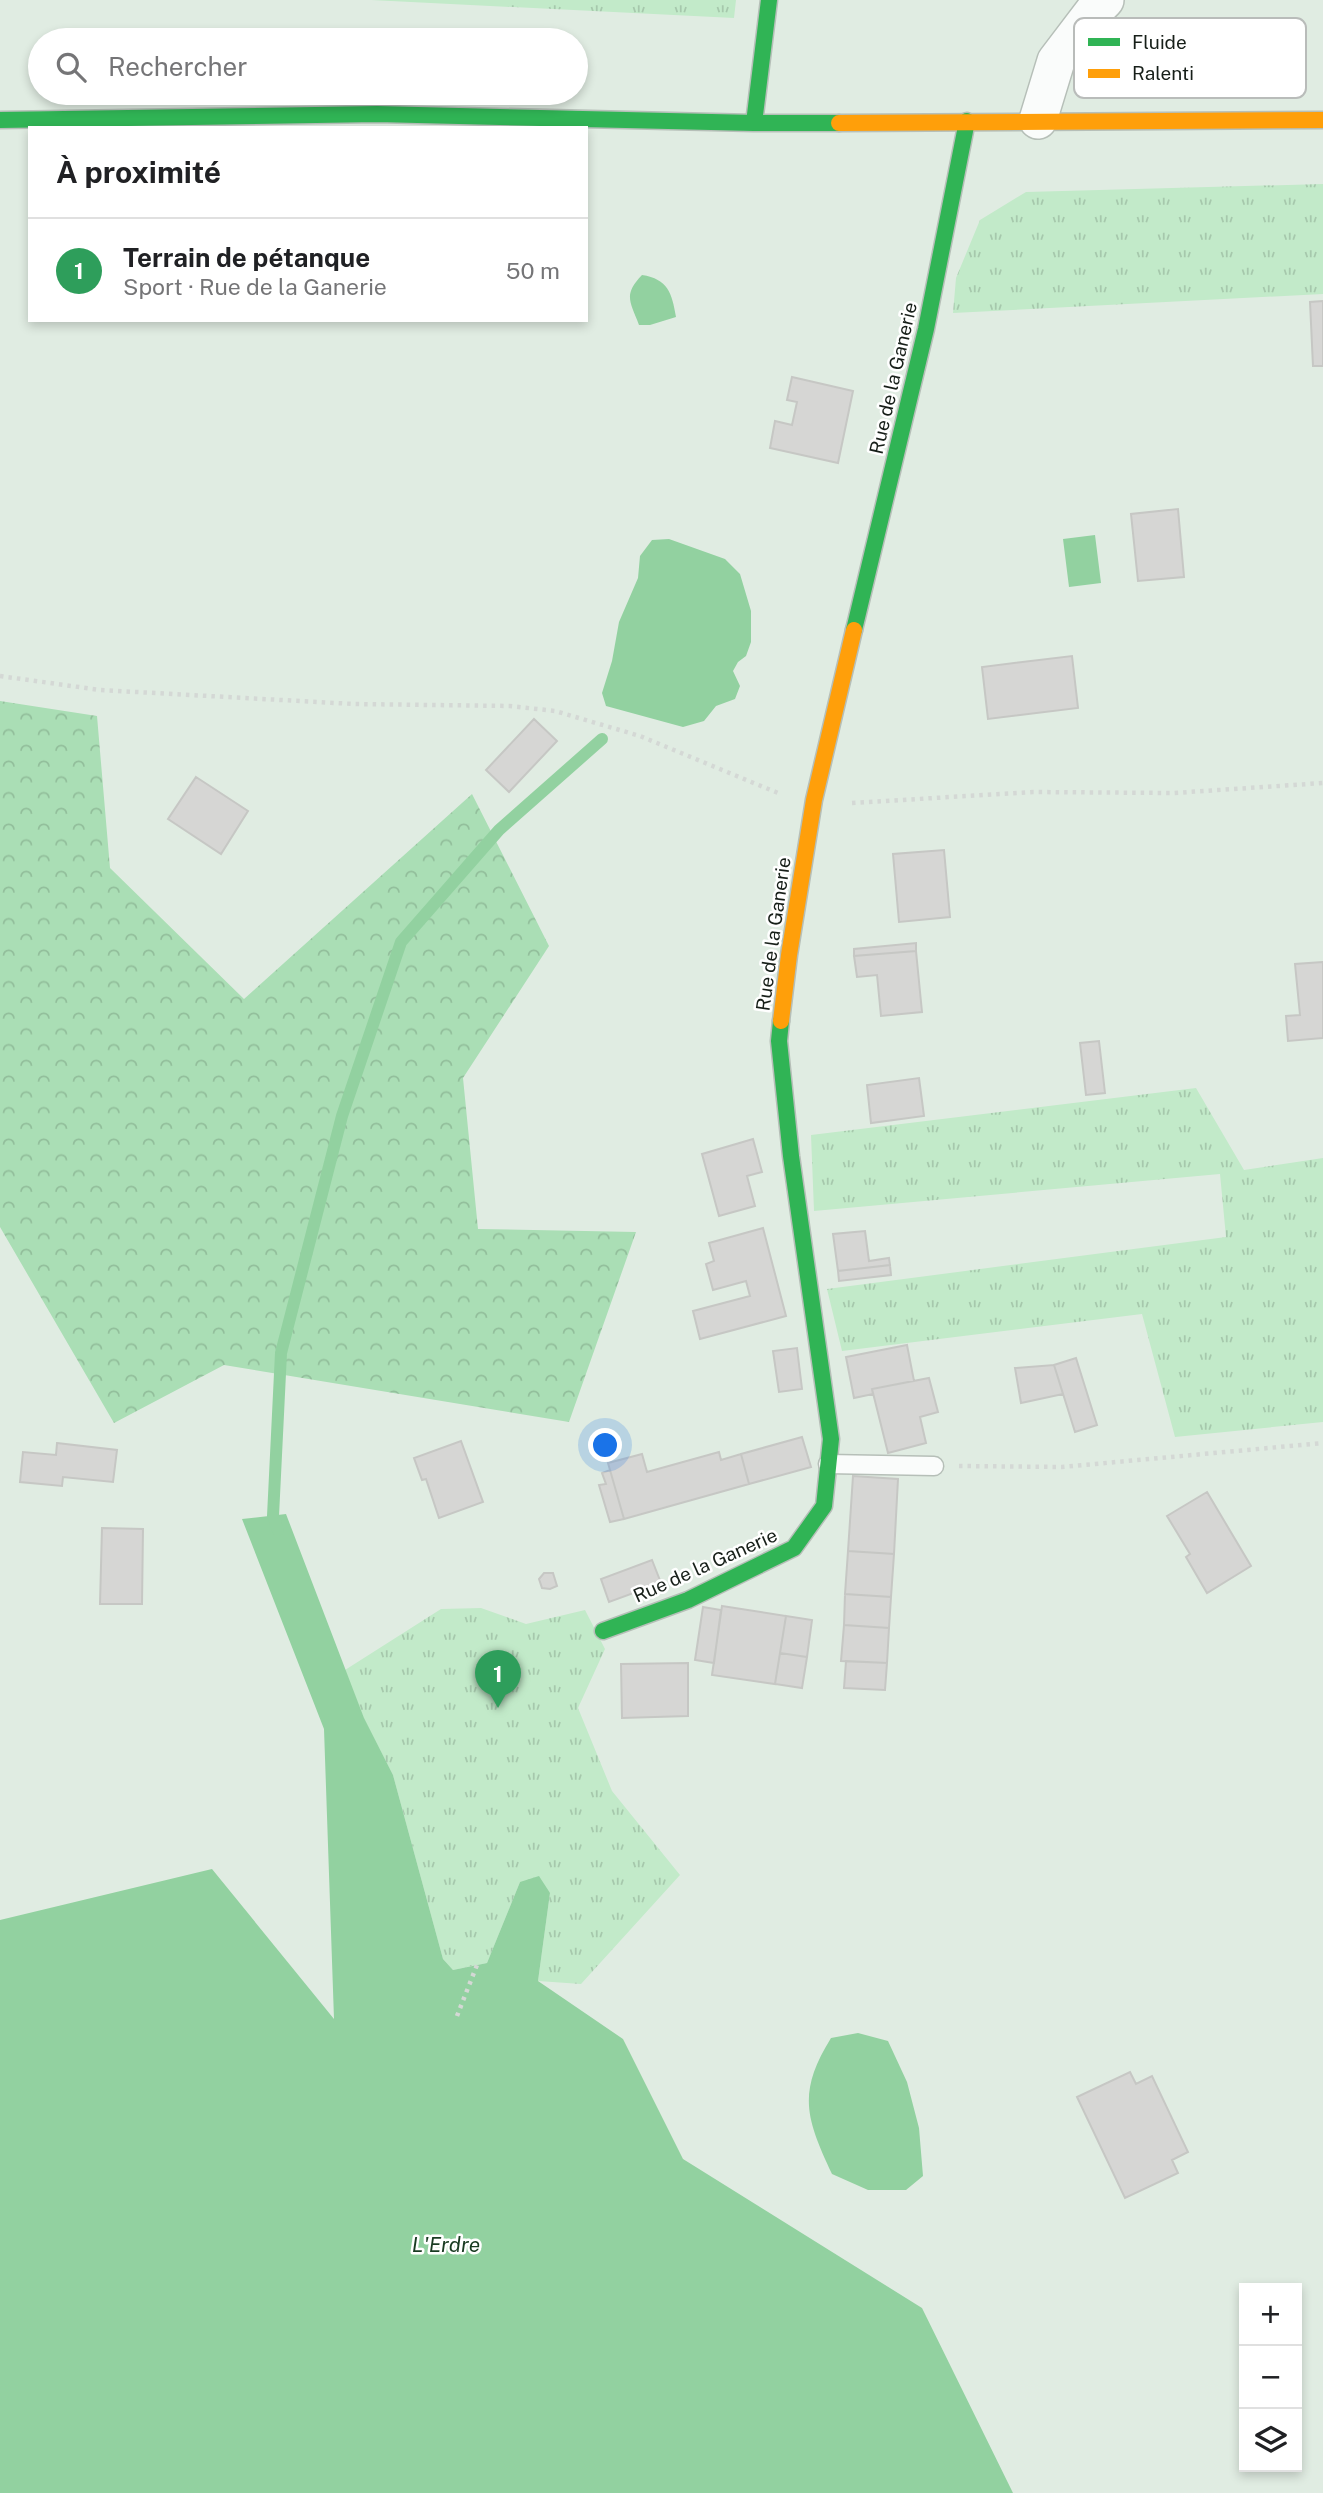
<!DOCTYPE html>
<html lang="fr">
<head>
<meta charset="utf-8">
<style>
	:root { --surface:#fff; --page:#f2f2f2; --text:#202124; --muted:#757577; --line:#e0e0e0; --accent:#5d675f }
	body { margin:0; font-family:"Public Sans",sans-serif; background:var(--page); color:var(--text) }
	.controls { position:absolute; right:21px; bottom:21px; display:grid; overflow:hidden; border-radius:0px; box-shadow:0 4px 10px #0003 }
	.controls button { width:63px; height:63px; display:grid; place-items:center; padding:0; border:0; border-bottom:2px solid var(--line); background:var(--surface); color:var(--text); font:35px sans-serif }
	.you { position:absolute; left:606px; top:1446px; width:24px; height:24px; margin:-18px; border:5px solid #fff; border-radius:50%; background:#1a73e8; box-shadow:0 0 0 10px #1a73e833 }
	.badge { display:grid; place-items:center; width:46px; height:46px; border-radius:50%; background:var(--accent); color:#fff; font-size:23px; font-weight:700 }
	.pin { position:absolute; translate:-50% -58px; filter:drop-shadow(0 2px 4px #0008) }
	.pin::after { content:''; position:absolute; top:37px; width:24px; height:21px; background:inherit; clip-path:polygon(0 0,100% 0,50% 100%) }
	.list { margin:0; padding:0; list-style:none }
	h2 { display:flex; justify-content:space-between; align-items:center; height:91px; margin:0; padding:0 28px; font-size:30px }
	h2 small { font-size:23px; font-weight:400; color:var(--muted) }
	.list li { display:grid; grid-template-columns:46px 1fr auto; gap:21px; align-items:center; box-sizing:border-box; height:105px; padding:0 28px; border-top:2px solid var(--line) }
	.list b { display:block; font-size:26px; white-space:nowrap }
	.list p { margin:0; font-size:23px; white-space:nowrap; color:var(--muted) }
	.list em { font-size:23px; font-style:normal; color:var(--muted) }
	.icon { flex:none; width:38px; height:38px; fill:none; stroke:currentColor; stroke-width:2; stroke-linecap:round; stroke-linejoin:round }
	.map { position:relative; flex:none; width:1323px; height:2493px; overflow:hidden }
	.search { position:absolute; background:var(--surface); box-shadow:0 4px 10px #0003; left:28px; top:28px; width:560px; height:77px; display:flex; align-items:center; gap:18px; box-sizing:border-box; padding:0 24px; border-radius:38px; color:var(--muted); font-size:26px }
	.panel { position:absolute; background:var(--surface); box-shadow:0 4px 10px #0003; left:28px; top:126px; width:560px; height:196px; border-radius:0px }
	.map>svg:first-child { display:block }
	.grass { fill:url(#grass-tufts) }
	.forest { fill:url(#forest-crowns) }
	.water { fill:#92d1a0 }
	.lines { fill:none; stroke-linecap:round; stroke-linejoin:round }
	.stream { stroke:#92d1a0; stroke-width:12 }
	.building { fill:#d6d6d4; stroke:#c6c7c4; stroke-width:2 }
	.lane-casing { stroke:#b6bfb8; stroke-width:21 }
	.street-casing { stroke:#b6bfb8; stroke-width:40 }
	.fast-casing { stroke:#b6bfb8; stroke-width:19 }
	.slow-casing { stroke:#b6bfb8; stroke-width:19 }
	.path { stroke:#d4d8d5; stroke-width:4.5; stroke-dasharray:3.5 5; stroke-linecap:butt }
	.lane { stroke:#fafcfb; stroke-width:18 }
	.street { stroke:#fafcfb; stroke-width:37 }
	.fast { stroke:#30b455; stroke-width:16 }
	.slow { stroke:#ff9f0a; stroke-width:16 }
	.labels { text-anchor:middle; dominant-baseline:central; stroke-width:5; stroke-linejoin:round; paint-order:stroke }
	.street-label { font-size:19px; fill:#171f19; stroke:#fff }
	.water-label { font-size:21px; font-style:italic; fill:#183b21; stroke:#fff }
	.key { fill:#fff; stroke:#b9bcba; stroke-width:2 }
	.key-label { font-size:19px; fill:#171f19 }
</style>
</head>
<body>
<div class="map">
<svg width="1323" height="2493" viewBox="0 0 1323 2493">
	<defs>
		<pattern id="grass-tufts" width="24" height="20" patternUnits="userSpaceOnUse" patternTransform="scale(1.75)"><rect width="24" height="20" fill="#c2eac9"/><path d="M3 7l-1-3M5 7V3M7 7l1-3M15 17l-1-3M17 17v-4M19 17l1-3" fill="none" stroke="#a6c8ac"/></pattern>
		<pattern id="forest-crowns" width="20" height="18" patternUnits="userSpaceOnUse" patternTransform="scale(1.75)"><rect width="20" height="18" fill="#aadeb5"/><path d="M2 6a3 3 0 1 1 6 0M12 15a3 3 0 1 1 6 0" fill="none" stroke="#92be9b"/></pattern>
	</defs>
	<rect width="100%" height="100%" fill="#e0ece2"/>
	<path class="grass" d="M371 0H736L734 18Z
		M1323 184V294L953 313 956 278 980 220 1026 192Z
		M1196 1088 1244 1170 1323 1158V1422L1175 1437 1142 1314 842 1351 827 1289 1226 1237 1220 1174 814 1211 811 1135Z
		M481 1608 526 1624 585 1610 605 1649 578 1708 612 1791 680 1875 581 1984 538 1981 550 1893 520 1882 487 1963 453 1970 443 1959 393 1775 364 1719 345 1670 441 1609Z"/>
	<path class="forest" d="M0 701 97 716 110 868 244 999 472 794 549 946 463 1078 478 1229 636 1232 569 1422 224 1365 114 1423 0 1227Z"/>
	<path class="water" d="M642 275C668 279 672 293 676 317L650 325H639C630 301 623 295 642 275Z
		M1095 535 1101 583 1069 587 1063 539Z
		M669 539 725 559 740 574 751 611V642L746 656 738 662 733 671 740 686 735 699 716 706 704 721 683 727 606 706 602 693 612 661 619 622 638 578 640 556 652 540Z
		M286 1514 364 1718 393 1775 443 1959 453 1970 487 1963 520 1882 539 1876 550 1893 538 1981 623 2039 683 2159 922 2308 1013 2493H0V1920L212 1869 334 2019 324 1729 242 1519Z
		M858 2033 888 2041 907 2082 919 2128 923 2176 906 2190H868L832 2174C806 2118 797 2093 831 2038Z"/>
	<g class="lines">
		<path class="stream" d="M278 1530 273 1516 281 1353 342 1116 401 942 499 830 602 739"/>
	</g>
	<path class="building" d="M1323 301V366H1313L1310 302Z
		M792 377 853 391 838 463 770 448 775 421 792 425 797 402 787 400Z
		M1178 509 1184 577 1138 581 1131 514Z
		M1072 656 1078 708 988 719 982 667Z
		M534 719 557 741 509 792 486 770Z
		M196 777 248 811 221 854 168 819Z
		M944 850 950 917 899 922 893 854Z
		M916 943V951L854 956V949Z
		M916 951 922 1012 881 1016 877 975 857 977 854 956Z
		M1323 962V1038L1288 1041 1286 1016 1300 1015 1295 964Z
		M1099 1041 1105 1093 1086 1095 1080 1043Z
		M919 1078 924 1116 871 1123 867 1085Z
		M753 1139 762 1172 747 1176 755 1206 719 1216 702 1154Z
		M763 1228 786 1316 700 1339 693 1311 750 1296 746 1281 713 1290 706 1264 714 1261 709 1243Z
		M865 1231 869 1261 889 1258 890 1265 838 1271 833 1234Z
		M890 1265 891 1275 839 1281 838 1271Z
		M907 1345 914 1381 872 1389 873 1394 854 1398 846 1357Z
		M797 1348 802 1389 779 1392 773 1351Z
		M1076 1358 1097 1425 1075 1432 1054 1365Z
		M1054 1365 1063 1394 1021 1403 1015 1368Z
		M929 1378 938 1412 920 1417 926 1443 888 1453 872 1389Z
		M802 1437 811 1467 749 1484 741 1454Z
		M461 1441 483 1502 439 1518 426 1479 422 1480 414 1458Z
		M57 1443 117 1450 113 1482 63 1477 62 1486 20 1482 23 1452 56 1455Z
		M719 1452 721 1460 741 1454 749 1484 624 1519 608 1463 642 1454 647 1472Z
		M610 1470 624 1519 610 1522 599 1485 606 1484 602 1473Z
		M853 1476 898 1479 894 1554 848 1551Z
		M1207 1492 1251 1566 1207 1593 1186 1557 1190 1554 1167 1516Z
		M102 1528 143 1529 142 1604H100Z
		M848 1551 894 1554 891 1597 845 1594Z
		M652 1560 661 1583 609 1602 601 1579Z
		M544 1573H553L557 1586 550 1589 542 1588 539 1579Z
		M845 1594 891 1597 889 1628 844 1625Z
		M722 1606 786 1616 775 1684 712 1675Z
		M703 1607 721 1610 714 1663 695 1660Z
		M786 1616 812 1620 807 1657 780 1653Z
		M844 1625 889 1628 887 1663 841 1661Z
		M780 1653 807 1657 802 1688 775 1684Z
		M846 1661 887 1663 885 1690 844 1688Z
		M688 1663V1716L622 1718 621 1664Z
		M1130 2072 1136 2084 1152 2076 1188 2152 1172 2160 1178 2173 1125 2198 1077 2097Z"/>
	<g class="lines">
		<defs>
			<path id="lane" d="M828 1464 934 1466"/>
			<path id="street" d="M1038 120 1056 61 1094 11 1105 0"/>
			<path id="fast" d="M0 120 377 114 754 123H839
				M754 123 769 0
				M854 630 926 329 967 121
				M603 1631 688 1600 794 1548 824 1506 831 1439 791 1156 779 1041 781 1021"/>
			<path id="slow" d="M839 123 1323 120
				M781 1021 789 955 814 800 854 630"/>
		</defs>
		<use href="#lane" class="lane-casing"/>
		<use href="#street" class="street-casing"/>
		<use href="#fast" class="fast-casing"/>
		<use href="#slow" class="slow-casing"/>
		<path class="path" d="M0 676 100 690 354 704 510 706 555 711 640 736 778 793
			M852 803 1033 792 1174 793 1323 783
			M959 1466 1062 1467 1323 1443
			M457 2016 477 1965"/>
		<use href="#lane" class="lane"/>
		<use href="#street" class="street"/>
		<use href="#fast" class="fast"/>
		<use href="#slow" class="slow"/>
	</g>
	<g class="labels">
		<g class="street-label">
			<text transform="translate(893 378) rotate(-77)">Rue de la Ganerie</text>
			<text transform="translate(773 934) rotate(-82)">Rue de la Ganerie</text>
			<text transform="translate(705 1565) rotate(-24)">Rue de la Ganerie</text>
		</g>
		<g class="water-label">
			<text x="446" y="2244">L'Erdre</text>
		</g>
	</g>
	<rect x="1074" y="18" width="232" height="80" rx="10" class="key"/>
	<rect x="1088" y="38" width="32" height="8" fill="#30b455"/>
	<rect x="1088" y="69" width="32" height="9" fill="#ff9f0a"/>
	<g class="key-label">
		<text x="1132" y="49">Fluide</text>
		<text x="1132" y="80">Ralenti</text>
	</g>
</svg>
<div class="controls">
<button>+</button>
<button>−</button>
<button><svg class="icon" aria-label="layers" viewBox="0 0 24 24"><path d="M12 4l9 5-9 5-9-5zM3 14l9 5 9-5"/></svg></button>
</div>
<div class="you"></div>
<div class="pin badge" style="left:498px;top:1708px;background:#2e9e5b">1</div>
<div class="search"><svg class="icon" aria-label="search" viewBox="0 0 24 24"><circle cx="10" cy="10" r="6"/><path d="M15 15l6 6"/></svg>Rechercher</div>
<section class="panel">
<h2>À proximité<small></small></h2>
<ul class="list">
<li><span class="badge" style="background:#2e9e5b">1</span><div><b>Terrain de pétanque</b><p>Sport · Rue de la Ganerie</p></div><em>50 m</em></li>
</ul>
</section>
</div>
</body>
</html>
